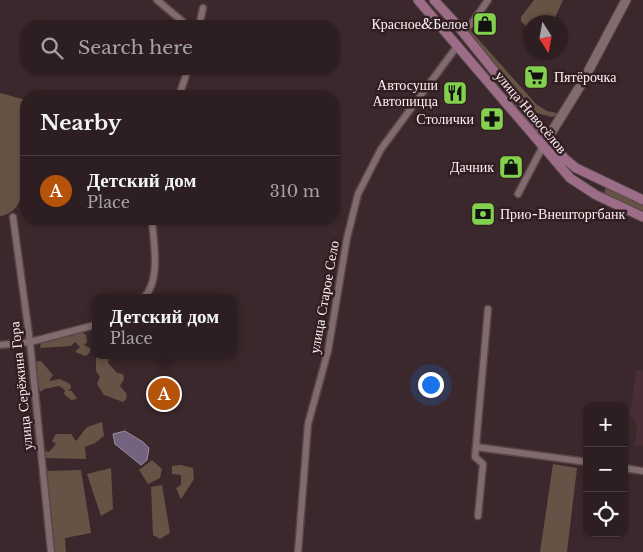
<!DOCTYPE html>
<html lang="en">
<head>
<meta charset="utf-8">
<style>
	:root { --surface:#2c1e21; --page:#34272a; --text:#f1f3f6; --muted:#a6a2a5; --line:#483c3f; --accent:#b45309 }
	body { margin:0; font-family:"Libre Baskerville",serif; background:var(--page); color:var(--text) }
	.controls { position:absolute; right:15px; bottom:15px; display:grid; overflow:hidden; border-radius:10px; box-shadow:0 1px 4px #0004 }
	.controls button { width:45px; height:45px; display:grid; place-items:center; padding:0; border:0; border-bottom:1px solid var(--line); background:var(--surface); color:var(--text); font:25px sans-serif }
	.compass { position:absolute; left:523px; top:15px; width:45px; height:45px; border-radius:50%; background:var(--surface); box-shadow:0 1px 4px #0004; rotate:169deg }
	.you { position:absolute; left:430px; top:384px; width:18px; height:18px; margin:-12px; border:4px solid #fff; border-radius:50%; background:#1a73e8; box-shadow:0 0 0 8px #1a73e833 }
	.badge { display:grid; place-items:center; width:32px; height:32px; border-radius:50%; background:var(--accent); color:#fff; font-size:16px; font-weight:700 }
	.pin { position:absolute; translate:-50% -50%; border:2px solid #fff; box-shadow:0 1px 5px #0006 }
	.popup { position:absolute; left:92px; top:294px; width:145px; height:65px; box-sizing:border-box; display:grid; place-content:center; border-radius:10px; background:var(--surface); filter:drop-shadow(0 1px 4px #0005); font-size:16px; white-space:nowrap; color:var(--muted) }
	.popup b { font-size:19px; color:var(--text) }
	.popup::after { content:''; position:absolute; left:50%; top:100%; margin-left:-10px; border:10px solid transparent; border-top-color:var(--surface) }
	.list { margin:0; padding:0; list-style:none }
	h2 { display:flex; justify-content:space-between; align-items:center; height:65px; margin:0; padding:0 20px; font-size:21px }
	h2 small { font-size:16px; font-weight:400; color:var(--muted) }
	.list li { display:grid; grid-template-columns:32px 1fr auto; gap:15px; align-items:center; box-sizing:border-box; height:70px; padding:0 20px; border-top:1px solid var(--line) }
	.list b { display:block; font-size:19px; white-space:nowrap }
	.list p { margin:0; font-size:16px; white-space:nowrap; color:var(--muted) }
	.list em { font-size:16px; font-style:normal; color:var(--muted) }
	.icon { flex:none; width:28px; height:28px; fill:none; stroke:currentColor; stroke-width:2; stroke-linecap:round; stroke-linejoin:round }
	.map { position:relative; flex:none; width:643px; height:552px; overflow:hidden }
	.search { position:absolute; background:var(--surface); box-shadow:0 1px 4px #0004; left:20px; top:20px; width:320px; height:55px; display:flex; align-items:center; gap:12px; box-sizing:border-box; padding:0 18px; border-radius:20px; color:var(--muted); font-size:19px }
	.panel { position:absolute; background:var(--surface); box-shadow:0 1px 4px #0004; left:20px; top:90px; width:320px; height:135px; border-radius:20px }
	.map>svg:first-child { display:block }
	.built { fill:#492f35 }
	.green { fill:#665345 }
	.water { fill:#74637e; stroke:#9d8da1 }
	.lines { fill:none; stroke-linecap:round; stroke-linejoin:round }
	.minor-casing { stroke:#574649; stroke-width:9 }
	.tertiary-casing { stroke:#574649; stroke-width:11 }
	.secondary-casing { stroke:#574649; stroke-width:11 }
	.minor { stroke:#816b6f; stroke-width:6 }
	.tertiary { stroke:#816b6f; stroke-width:9 }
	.secondary { stroke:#9d6c86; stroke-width:9 }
	.labels { text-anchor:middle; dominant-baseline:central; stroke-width:5; stroke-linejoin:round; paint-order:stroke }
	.poi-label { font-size:14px; fill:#fdeff2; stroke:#311e22; text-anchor:end }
	.street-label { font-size:14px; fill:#fdeff2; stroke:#311e22 }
</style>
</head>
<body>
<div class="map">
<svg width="643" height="552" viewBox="0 0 643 552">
	<rect width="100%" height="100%" fill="#3b282c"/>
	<path class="built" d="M636 370 643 371V446L635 445 637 424 630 416Z"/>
	<path class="green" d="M534 0H563L553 22H530V38L526 33 528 28 521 21V17Z
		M470 30 536 104 547 111 562 114 552 117 537 113 468 34Z
		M0 93 26 100C26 128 38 213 0 216Z
		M606 186 643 204V213L604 194Z
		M81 331 86 335 87 342 84 345 90 348V352L86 356 75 352 80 347 75 342 71 346 40 348 41 342 54 340 56 337 72 336 75 333Z
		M96 355H110L108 363 117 373 123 374 124 379 120 386 126 393 127 398 123 402 104 395 97 384 100 377 96 371Z
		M41 361 53 375 49 381 60 379 70 384 71 388 68 391H72L77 399 71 400 64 394 65 390 59 386 44 389 41 392 37 387 33 362Z
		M102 422 104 436 95 443 85 447 86 459 44 458 43 450 49 452 56 444 52 441 56 434H71L76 441 87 427Z
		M152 460 162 469 160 478 148 484 139 470Z
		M553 464 577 468 567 552H540Z
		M181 465 193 468 194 479 181 499 176 488 181 485V475L172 474V466Z
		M111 468 113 509 101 516 87 474Z
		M81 470 91 533 65 538 66 552H54L47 471Z
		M162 485 170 533 160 539 153 535 151 487Z"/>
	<path class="water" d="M125 431 143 442 149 448 147 460 141 465 115 444 113 434Z"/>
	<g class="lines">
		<defs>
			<path id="minor" d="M157 0 188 26
				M199 26 203 8
				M463 32 472 23 488 0
				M179 96 188 69
				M518 194 542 148
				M13 217 30 342 51 552
				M143 298C162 281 153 241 152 219
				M0 345 30 342 95 325
				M476 447 587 462
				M624 468 643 471
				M478 516 483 464 475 457 488 309
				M298 552 308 424 328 351 347 238 358 194 381 149 458 45"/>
			<path id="tertiary" d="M548 138 582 83 626 0"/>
			<path id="secondary" d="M418 0 570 178 596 195 643 217
				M434 0 457 25 565 159 576 168 643 200"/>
		</defs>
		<use href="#minor" class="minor-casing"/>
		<use href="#tertiary" class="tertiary-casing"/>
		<use href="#secondary" class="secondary-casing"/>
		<use href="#minor" class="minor"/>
		<use href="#tertiary" class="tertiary"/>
		<use href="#secondary" class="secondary"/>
	</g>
	<defs>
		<symbol id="shop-square" viewBox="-11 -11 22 22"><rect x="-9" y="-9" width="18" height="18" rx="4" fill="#83d04e" stroke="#311e22"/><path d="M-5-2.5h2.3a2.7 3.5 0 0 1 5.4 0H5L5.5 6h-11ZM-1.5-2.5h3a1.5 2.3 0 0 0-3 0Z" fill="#111"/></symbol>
		<symbol id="supermarket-square" viewBox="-11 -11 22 22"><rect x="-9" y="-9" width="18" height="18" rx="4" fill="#83d04e" stroke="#311e22"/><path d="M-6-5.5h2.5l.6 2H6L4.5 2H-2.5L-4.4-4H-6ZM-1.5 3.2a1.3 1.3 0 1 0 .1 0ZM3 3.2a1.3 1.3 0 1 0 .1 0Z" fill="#111"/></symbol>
		<symbol id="restaurant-square" viewBox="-11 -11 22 22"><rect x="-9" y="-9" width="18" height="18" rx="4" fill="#83d04e" stroke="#311e22"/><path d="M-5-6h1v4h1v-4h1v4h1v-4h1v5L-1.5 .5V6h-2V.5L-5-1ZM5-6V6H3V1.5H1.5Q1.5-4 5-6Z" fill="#111"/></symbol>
		<symbol id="pharmacy-square" viewBox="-11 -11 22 22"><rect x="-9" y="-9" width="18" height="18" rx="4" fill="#83d04e" stroke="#311e22"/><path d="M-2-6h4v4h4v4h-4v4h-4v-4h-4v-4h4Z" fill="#111"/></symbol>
		<symbol id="bank-square" viewBox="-11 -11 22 22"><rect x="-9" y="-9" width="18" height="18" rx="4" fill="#83d04e" stroke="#311e22"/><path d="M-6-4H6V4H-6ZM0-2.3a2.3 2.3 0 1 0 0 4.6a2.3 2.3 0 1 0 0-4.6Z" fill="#111"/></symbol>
	</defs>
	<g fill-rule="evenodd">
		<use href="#shop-square" x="471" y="10" width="28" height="28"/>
		<use href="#supermarket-square" x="522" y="63" width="28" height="28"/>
		<use href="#restaurant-square" x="441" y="79" width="28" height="28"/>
		<use href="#pharmacy-square" x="478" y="105" width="28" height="28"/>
		<use href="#shop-square" x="497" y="153" width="28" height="28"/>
		<use href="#bank-square" x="469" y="200" width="28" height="28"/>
	</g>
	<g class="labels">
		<g class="poi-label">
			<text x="468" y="24">Красное&amp;Белое</text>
			<text x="554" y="77" text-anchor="start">Пятёрочка</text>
			<text x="438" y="85">Автосуши<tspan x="438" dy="16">Автопицца</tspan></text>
			<text x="474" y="119">Столички</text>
			<text x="494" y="167">Дачник</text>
			<text x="500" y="214" text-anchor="start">Прио-Внешторгбанк</text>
		</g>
		<g class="street-label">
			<text transform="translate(531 112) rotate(50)">улица Новосёлов</text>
			<text transform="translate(324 297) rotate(-80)">улица Старое Село</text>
			<text transform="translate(21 386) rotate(-96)">улица Серёжина Гора</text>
		</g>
	</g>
</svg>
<div class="controls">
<button>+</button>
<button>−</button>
<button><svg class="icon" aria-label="locate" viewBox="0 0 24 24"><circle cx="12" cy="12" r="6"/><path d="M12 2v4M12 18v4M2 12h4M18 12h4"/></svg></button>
</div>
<svg class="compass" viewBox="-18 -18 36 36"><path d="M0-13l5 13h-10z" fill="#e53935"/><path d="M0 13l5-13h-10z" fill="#a6a2a5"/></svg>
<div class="you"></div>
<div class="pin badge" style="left:164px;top:394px">A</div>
<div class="popup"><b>Детский дом</b>Place</div>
<div class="search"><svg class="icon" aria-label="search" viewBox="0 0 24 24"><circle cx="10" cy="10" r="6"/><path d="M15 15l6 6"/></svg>Search here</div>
<section class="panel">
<h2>Nearby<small></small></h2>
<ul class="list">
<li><span class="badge">A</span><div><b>Детский дом</b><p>Place</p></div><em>310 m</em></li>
</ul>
</section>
</div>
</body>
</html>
